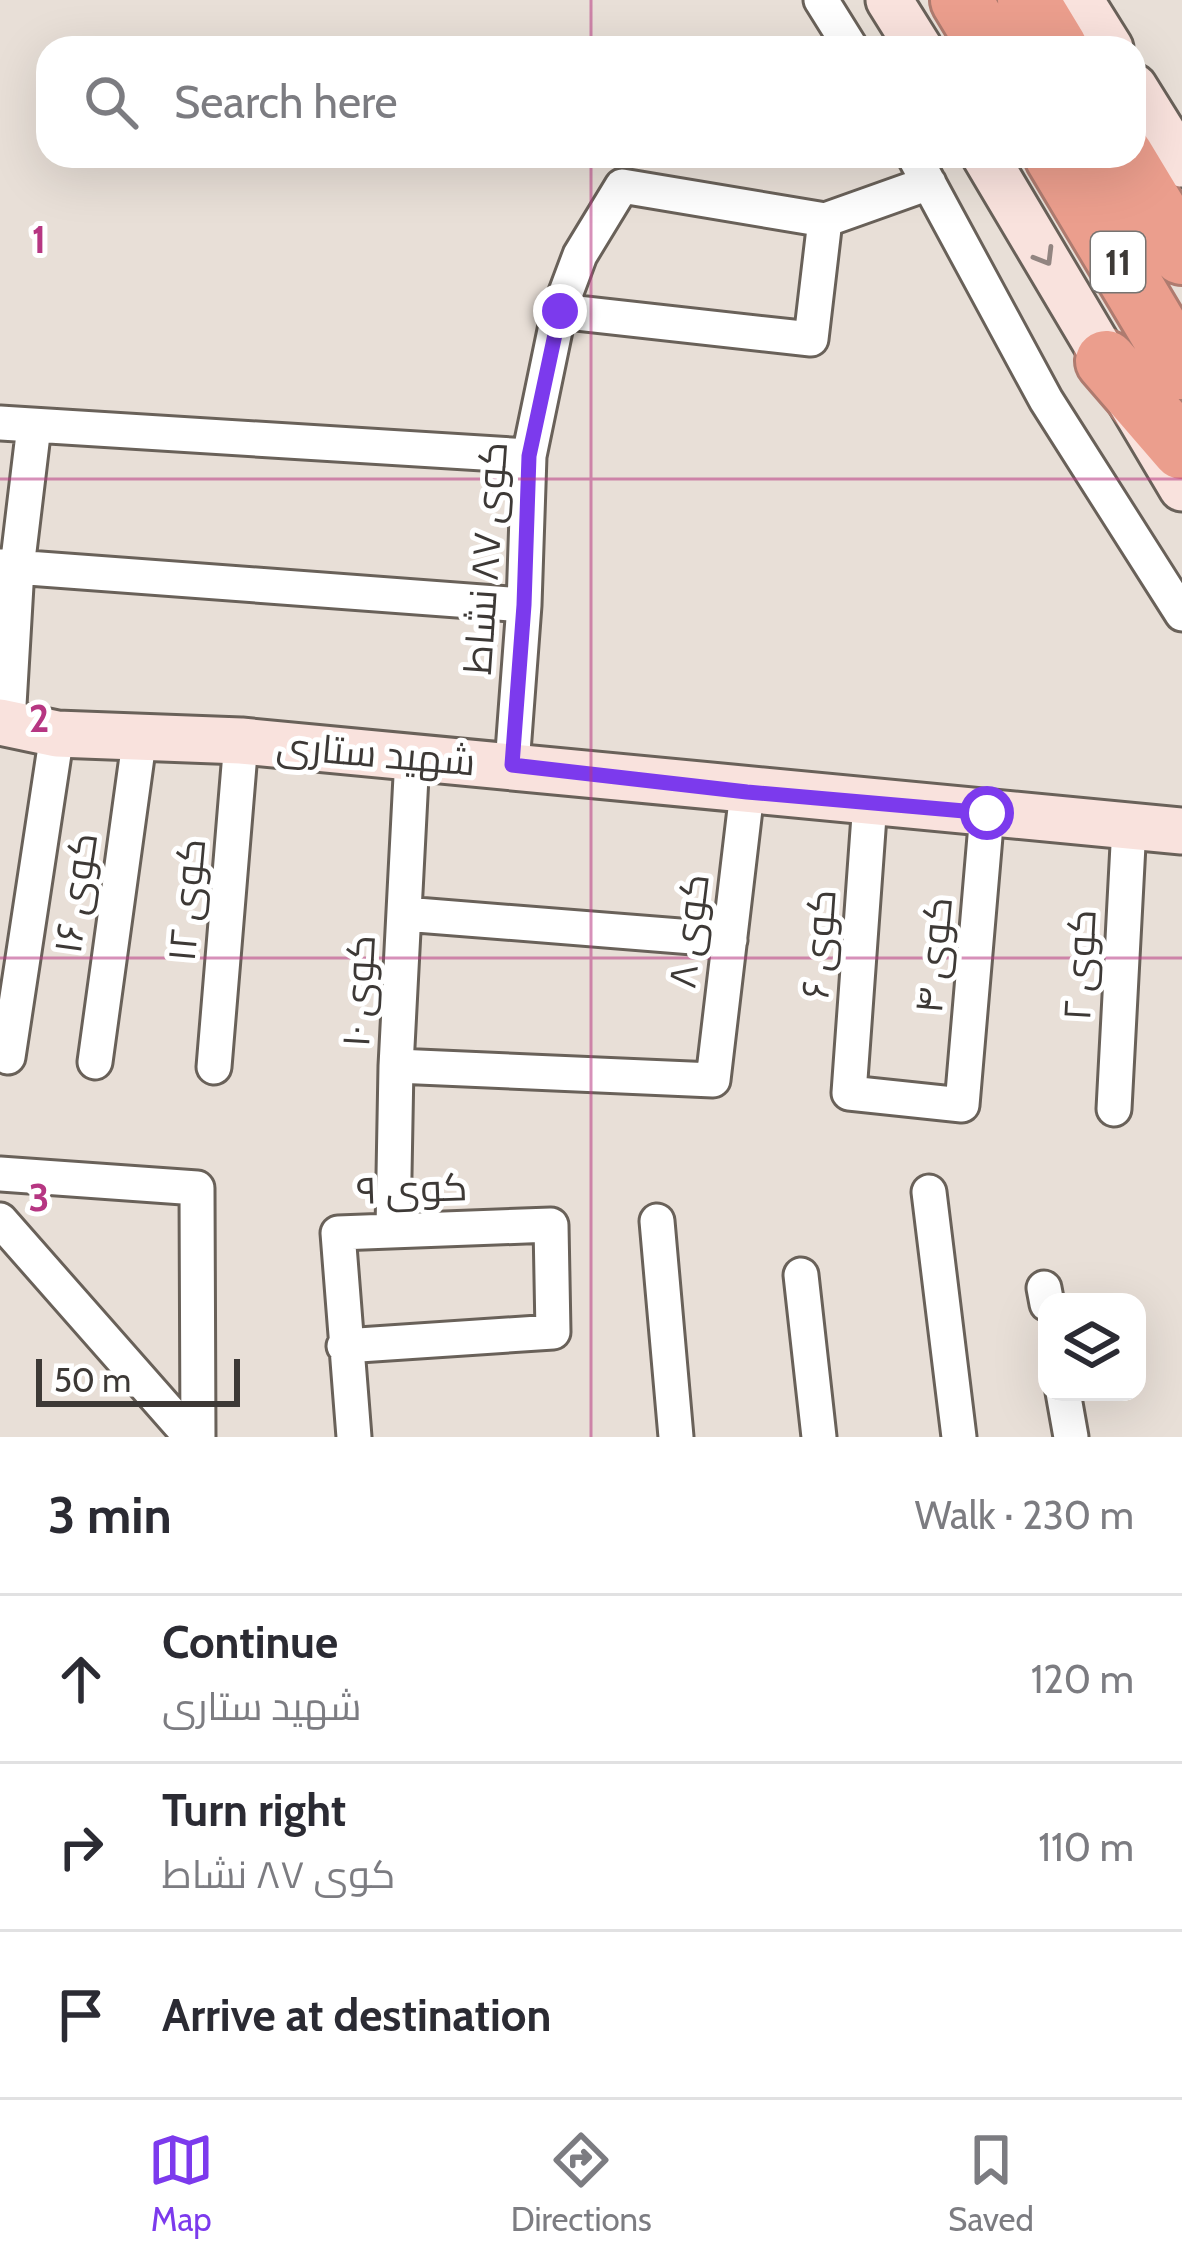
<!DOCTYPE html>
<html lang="en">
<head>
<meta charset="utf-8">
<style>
	:root { --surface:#fff; --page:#f7f7f7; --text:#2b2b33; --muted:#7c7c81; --line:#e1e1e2; --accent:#7c3aed }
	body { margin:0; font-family:Cabin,Cairo,sans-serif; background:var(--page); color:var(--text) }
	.controls { position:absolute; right:36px; bottom:36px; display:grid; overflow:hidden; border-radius:24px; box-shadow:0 12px 48px #0002 }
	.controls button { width:108px; height:108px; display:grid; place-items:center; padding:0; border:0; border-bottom:3px solid var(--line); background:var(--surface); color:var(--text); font:60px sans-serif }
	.scale { position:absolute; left:36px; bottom:30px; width:204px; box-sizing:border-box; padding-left:12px; border:6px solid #3d3936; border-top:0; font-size:33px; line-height:42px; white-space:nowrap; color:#3d3936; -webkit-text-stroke:9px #fff; paint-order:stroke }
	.stop { position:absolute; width:36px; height:36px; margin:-27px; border:9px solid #7c3aed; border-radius:50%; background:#fff }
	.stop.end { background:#7c3aed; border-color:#fff; box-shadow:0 3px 12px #0008 }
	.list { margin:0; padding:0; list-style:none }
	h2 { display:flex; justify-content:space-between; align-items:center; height:156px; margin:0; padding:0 48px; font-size:51px }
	h2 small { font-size:39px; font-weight:400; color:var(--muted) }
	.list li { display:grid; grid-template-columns:78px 1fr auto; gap:36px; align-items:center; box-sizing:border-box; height:168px; padding:0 48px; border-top:3px solid var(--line) }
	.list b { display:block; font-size:45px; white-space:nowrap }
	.list p { margin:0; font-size:39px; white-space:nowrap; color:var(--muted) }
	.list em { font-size:39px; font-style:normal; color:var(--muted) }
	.icon { flex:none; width:66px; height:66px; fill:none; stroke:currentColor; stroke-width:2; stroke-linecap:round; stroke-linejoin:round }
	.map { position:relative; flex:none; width:1182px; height:1437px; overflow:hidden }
	.search { position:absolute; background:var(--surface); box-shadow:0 12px 48px #0002; left:36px; right:36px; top:36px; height:132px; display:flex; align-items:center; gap:30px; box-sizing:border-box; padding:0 42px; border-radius:36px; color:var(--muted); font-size:45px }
	.sheet { height:660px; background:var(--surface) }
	nav { display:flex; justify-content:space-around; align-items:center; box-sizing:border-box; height:168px; border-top:3px solid var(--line); background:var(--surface); font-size:33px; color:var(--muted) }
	nav a { display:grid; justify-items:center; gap:6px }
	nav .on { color:var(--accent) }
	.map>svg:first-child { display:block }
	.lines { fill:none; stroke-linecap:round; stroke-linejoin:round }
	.street-casing { stroke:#696159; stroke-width:39 }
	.secondary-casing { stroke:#696159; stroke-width:51 }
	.highway-casing { stroke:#ae7b6f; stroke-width:66 }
	.street { stroke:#fff; stroke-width:33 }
	.secondary { stroke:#f9e2dd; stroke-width:45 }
	.highway { stroke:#eb9e8d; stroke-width:60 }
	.oneway { stroke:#928581 }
	.route { stroke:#7c3aed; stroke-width:15 }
	.grid { fill:none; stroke:#b63682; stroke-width:3; stroke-opacity:0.55 }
	.labels { text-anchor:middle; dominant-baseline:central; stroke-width:10; stroke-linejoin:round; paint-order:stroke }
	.shield { fill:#fff; stroke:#777472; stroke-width:3 }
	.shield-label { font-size:36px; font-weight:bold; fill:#3d3936 }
	.street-label { font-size:39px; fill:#3d3936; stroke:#fff }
	.grid-label { font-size:39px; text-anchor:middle; font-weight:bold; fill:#b63682; stroke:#fff; stroke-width:10; stroke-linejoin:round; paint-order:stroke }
</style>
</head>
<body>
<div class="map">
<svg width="1182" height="1437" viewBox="0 0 1182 1437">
	<rect width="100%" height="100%" fill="#e8dfd7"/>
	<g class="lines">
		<defs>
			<path id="street" d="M821 0 851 48
				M914 156 1046 400 1182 614
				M559 311 811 339 825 220
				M0 423 529 456
				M0 566 524 605
				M8 722 17 568 34 426
				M512 765 524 605 529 456 559 311 580 255 622 186 825 220 929 183
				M870 802 849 1093 962 1105 987 813
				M404 914 730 940
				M8 1057 57 734
				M95 1062 140 735
				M396 1066 713 1080 747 792
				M214 1067 241 741
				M1114 1109 1129 826
				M0 1174 197 1188 198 1437
				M929 1192 959 1437
				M0 1220 191 1437
				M657 1221 676 1437
				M393 1229 396 1066 412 757
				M801 1275 819 1437
				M1044 1288 1047 1304
				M344 1346 553 1332 551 1225 338 1233 354 1437
				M1063 1392 1071 1437"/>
			<path id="secondary" d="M889 0 919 48
				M1080 0 1110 48
				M1134 87 1182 164
				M985 156 1182 488
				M0 722 57 734 241 741 1182 831"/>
			<path id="highway" d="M961 0 990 48
				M1028 0 1057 48
				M1055 156 1182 369
				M1123 156 1182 254
				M1106 361 1182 449"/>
		</defs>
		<use href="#street" class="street-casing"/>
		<use href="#secondary" class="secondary-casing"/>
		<use href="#highway" class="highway-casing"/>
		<use href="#street" class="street"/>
		<use href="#secondary" class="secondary"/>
		<use href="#highway" class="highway"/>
	</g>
	<defs><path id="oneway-chevron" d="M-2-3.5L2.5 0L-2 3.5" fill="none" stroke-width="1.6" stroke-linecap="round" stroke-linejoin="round" transform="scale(3)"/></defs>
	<use class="oneway" href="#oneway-chevron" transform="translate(1045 257) rotate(59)"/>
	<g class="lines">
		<path class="route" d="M560 311 529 456 524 605 512 765 747 792 987 813"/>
	</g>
	<path class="grid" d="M591 0V48M591 156V1437M0 479H1182M0 958H1182"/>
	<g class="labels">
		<rect class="shield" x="1091" y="232" width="54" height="60" rx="9"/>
		<g class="shield-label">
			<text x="1118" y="262">11</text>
		</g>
		<g class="street-label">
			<text transform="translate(485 558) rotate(-86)">کوی ۸۷ نشاط</text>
			<text transform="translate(376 753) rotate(5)">شهید ستاری</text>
			<text transform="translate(75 893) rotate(-82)">کوی ۱۶</text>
			<text transform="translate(186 900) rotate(-85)">کوی ۱۲</text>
			<text transform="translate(688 931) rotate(-83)">کوی ۸</text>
			<text transform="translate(818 944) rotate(-86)">کوی ۶</text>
			<text transform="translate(933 955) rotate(-85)">کوی ۴</text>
			<text transform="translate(1079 965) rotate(-87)">کوی ۲</text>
			<text transform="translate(358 991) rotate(-87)">کوی ۱۰</text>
			<text transform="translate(412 1188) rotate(-2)">کوی ۹</text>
		</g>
	</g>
	<g class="grid-label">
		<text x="39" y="253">1</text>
		<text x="39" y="732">2</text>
		<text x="39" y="1211">3</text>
	</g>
</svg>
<div class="controls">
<button><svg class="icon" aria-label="layers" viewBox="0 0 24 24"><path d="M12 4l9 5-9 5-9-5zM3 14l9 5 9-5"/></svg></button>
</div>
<div class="scale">50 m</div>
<div class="stop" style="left:987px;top:813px"></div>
<div class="stop end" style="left:560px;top:311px"></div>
<div class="search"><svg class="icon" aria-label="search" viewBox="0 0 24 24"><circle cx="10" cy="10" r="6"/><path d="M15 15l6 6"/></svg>Search here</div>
</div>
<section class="sheet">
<h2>3 min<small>Walk · 230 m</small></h2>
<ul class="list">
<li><svg class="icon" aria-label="ahead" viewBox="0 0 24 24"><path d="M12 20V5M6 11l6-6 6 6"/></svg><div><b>Continue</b><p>شهید ستاری</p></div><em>120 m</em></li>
<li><svg class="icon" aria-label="right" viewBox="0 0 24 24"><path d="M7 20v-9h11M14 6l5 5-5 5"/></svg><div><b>Turn right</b><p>کوی ۸۷ نشاط</p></div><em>110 m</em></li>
<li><svg class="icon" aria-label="arrive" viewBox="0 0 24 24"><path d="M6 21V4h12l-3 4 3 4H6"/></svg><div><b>Arrive at destination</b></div></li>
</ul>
</section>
<nav>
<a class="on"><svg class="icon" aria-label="map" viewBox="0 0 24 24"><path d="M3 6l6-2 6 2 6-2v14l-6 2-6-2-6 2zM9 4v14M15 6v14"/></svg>Map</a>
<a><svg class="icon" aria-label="directions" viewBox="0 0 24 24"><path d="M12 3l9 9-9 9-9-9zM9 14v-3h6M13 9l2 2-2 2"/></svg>Directions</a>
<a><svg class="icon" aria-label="saved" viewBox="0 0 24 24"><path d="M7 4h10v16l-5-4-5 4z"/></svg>Saved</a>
</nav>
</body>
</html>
